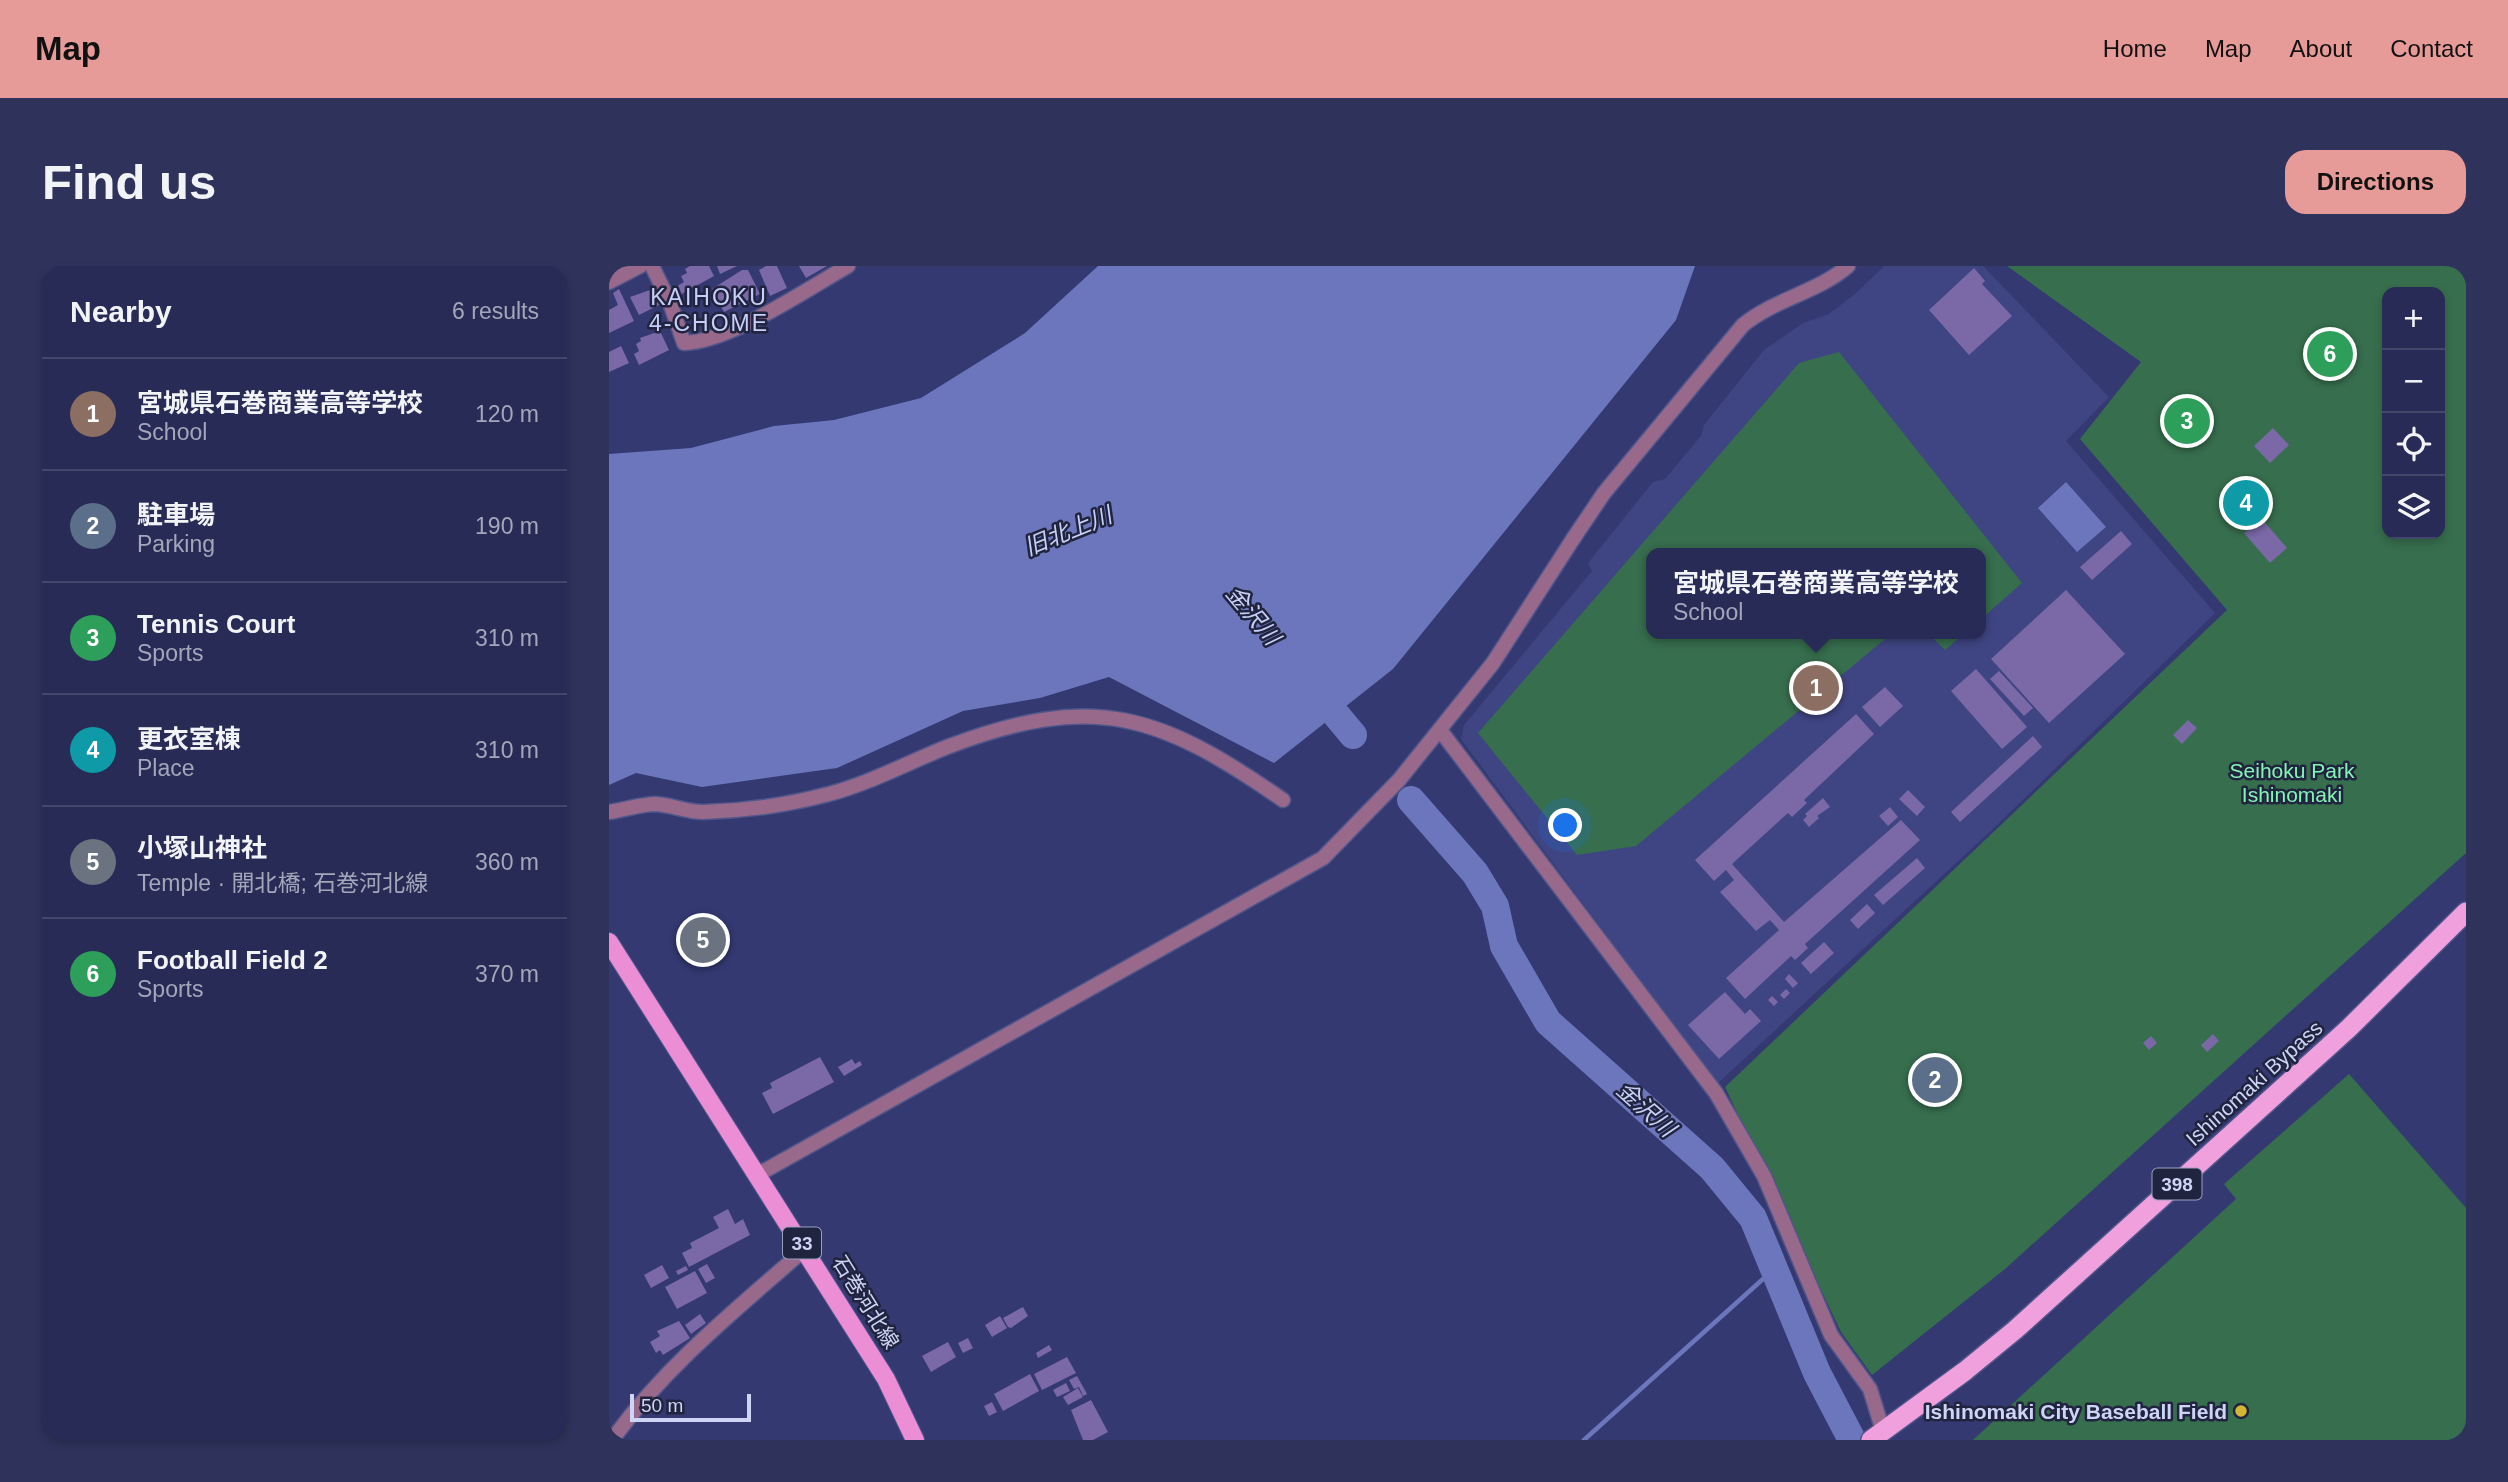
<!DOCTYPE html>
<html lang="en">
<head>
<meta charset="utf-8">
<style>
	:root { --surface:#272b56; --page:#2f335c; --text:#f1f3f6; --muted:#a4a7b9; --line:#43476c; --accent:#e69b98 }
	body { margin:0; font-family:Helvetica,"Noto Sans JP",sans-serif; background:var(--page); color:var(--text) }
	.controls { position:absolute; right:21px; top:21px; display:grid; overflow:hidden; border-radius:14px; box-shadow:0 4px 10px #0003 }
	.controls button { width:63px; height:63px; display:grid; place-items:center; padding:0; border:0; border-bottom:2px solid var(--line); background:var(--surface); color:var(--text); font:35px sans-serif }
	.scale { position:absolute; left:21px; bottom:18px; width:121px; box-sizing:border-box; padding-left:7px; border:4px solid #cdd4f6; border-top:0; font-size:19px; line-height:24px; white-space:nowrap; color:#cdd4f6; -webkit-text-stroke:5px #20243e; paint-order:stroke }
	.you { position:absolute; left:957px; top:560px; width:24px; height:24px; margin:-18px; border:5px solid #fff; border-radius:50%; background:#1a73e8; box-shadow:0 0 0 10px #1a73e833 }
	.badge { display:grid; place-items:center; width:46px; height:46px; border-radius:50%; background:var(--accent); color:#fff; font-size:23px; font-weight:700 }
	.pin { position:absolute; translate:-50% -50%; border:4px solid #fff; box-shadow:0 2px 7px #0006 }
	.popup { position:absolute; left:1037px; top:282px; width:340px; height:91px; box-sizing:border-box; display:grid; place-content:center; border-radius:14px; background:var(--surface); filter:drop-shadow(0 2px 5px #0005); font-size:23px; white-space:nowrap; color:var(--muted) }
	.popup b { font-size:26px; color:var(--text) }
	.popup::after { content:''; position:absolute; left:50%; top:100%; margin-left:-14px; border:14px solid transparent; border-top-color:var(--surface) }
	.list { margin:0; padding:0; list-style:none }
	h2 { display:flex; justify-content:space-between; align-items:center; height:91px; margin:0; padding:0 28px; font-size:30px }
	h2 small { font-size:23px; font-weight:400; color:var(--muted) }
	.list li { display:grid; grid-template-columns:46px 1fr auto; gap:21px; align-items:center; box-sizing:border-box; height:112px; padding:0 28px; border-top:2px solid var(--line) }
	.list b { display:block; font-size:26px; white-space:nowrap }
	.list p { margin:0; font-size:23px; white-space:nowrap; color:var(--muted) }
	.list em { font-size:23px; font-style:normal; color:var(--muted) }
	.icon { flex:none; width:38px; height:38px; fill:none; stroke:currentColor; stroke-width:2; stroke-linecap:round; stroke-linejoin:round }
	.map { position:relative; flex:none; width:1857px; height:1174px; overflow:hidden; border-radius:21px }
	header { display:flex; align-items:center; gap:42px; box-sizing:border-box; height:98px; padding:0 35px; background:var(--accent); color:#111 }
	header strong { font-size:33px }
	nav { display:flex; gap:38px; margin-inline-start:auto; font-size:24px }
	.intro { display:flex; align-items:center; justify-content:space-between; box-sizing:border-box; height:168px; padding:0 42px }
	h1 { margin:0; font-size:49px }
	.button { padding:18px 32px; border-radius:21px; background:var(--accent); color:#111; font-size:24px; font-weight:700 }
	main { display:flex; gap:42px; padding:0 42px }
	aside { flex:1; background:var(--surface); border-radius:21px; box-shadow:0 4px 10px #0003 }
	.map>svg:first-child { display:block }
	.built { fill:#3f4583; fill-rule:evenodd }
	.green { fill:#376e4e; fill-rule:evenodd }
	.water { fill:#6c76bc }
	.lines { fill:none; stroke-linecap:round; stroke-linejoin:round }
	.stream { stroke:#6c76bc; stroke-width:4.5 }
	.river { stroke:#6c76bc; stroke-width:28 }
	.building { fill:#7a68a7 }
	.minor-casing { stroke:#50558a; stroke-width:17 }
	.tertiary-casing { stroke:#50558a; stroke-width:17 }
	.primary-casing { stroke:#50558a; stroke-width:20 }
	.trunk-casing { stroke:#50558a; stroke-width:22 }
	.minor { stroke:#98698b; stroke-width:14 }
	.tertiary { stroke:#98698b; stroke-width:14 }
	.primary { stroke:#ec8ed5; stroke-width:18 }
	.trunk { stroke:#f0a0dc; stroke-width:19 }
	.poi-dot { fill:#d2b735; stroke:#20243e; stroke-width:2.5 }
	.labels { text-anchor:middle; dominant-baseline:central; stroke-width:5; stroke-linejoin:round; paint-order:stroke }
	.shield { fill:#20243e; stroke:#999fbf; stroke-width:2 }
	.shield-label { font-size:19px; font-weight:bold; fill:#cdd4f6 }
	.park-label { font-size:21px; fill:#84f4b3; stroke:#20243e }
	.street-label { font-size:21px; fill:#cdd4f6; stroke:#20243e }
	.poi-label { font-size:21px; font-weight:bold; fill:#cdd4f6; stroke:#20243e; text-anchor:end }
	.neighbourhood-label { font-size:23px; letter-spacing:2px; fill:#c7cff8; stroke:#20243e }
	.water-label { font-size:23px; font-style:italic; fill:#c8d0f7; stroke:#20243e }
</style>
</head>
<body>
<header>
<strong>Map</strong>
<nav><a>Home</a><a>Map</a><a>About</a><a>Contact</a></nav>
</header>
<div class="intro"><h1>Find us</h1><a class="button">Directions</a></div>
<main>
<aside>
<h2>Nearby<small>6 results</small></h2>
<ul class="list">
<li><span class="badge" style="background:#8d6e63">1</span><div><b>宮城県石巻商業高等学校</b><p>School</p></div><em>120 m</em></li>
<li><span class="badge" style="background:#5c6f8a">2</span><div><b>駐車場</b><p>Parking</p></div><em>190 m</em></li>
<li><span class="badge" style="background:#2e9e5b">3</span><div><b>Tennis Court</b><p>Sports</p></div><em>310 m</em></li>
<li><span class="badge" style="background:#0f9aa8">4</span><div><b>更衣室棟</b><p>Place</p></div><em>310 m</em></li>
<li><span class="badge" style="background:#6b7280">5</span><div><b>小塚山神社</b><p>Temple · 開北橋; 石巻河北線</p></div><em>360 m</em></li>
<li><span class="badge" style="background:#2e9e5b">6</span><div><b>Football Field 2</b><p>Sports</p></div><em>370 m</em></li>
</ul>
</aside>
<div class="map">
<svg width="1857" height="1174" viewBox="0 0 1857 1174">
	<rect width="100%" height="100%" fill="#343972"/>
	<path class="built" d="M1275 0H1374L1500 131 1457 175 1606 347 1387 560 1108 818 852 473 855 459 983 305 979 297 1044 216 1056 213 1092 170 1095 159 1155 84 1194 57 1220 48 1246 28ZM1042 287H1372V368H1042Z"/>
	<path class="green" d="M1398 0H1857V587L1396 1003 1263 1109 1232 1066 1116 821 1618 344 1471 173 1532 96ZM1778 26H1831V268H1778Z
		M1230 86 1413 317 1372 353V287H1042V368H1282L1027 580 968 589 869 467 1190 97Z
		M1320 368H1355L1336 384Z
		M1740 808 1857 942V1174H1364L1627 933 1615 918Z"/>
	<path class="water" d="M489 0H1086L1067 54 784 403 665 497 500 411 431 432 354 445 228 502 93 521 27 507 0 519V188L82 182 165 160 225 154 312 132 416 67Z
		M1457 216 1497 261 1468 286 1429 242Z"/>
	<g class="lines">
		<path class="stream" d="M975 1174 1154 1013 1165 1007"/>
		<path class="river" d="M703 420 744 469
			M802 534 866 607 886 640 895 680 939 756 1103 902 1144 952 1208 1107 1243 1174"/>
	</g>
	<path class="building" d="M81 0H100L105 10 69 30 65 22 75 16 72 10 78 7 76 3Z
		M108 0H128L111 8Z
		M157 0H168L178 22 161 30 150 4Z
		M190 0H218L197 12Z
		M1365 2 1376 15 1373 18 1403 50 1360 89 1320 44Z
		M133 4H139L151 28 115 46 103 23Z
		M10 23 25 55 0 67V44L9 39 4 27Z
		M44 23 52 38 30 49 21 31Z
		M51 65 60 84 30 99 25 88 30 85 27 78 32 75 31 72Z
		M12 80 20 97 0 106V86Z
		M1664 162 1680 179 1661 197 1645 180Z
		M1643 214 1659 233 1631 259 1614 240Z
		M1652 252 1678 282 1661 297 1635 267Z
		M1512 265 1523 278 1483 314 1471 301Z
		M1457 324 1516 388 1440 457 1382 393Z
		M1367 403 1418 461 1393 483 1342 425Z
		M1390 405 1424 442 1415 450 1381 413Z
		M1276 421 1294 440 1271 461 1253 441Z
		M1247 448 1265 468 1195 534 1198 537 1183 551 1179 547 1123 598 1175 656 1292 554 1311 574 1196 678 1199 682 1186 694 1182 690 1136 733 1117 712 1170 664 1161 654 1147 665 1111 626 1125 614 1117 604 1105 615 1086 594Z
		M1579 454 1588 462 1573 478 1564 469Z
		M1424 470 1433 481 1351 556 1342 546Z
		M1299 524 1316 541 1308 550 1290 533Z
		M1214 532 1221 541 1208 550 1210 552 1200 561 1194 554 1198 550 1196 548Z
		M1281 541 1289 551 1279 560 1270 550Z
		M1308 592 1316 602 1274 639 1265 629Z
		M1258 638 1266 647 1249 663 1241 654Z
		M1215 676 1225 687 1202 708 1192 697Z
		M1180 708 1189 717 1184 722 1176 713Z
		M1177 723 1181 727 1175 733 1171 729Z
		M1116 726 1136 748 1141 743 1152 755 1110 793 1079 759Z
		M1163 730 1169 736 1165 740 1159 734Z
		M1604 768 1610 775 1598 786 1592 779Z
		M1542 770 1548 777 1540 784 1534 777Z
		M211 791 225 816 164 848 153 827 163 822 161 817Z
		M243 793 246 798 251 795 253 799 235 810 229 801Z
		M119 943 126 958 134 953 141 969 80 1001 73 987 83 982 81 977 110 962 104 951Z
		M98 998 106 1012 97 1017 89 1003Z
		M53 999 60 1012 42 1022 35 1009Z
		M77 1000 79 1004 69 1009 67 1005Z
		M86 1005 98 1027 68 1043 56 1021Z
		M414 1041 419 1050 402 1062 399 1061 394 1052Z
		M91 1048 97 1057 82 1068 76 1059Z
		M391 1050 398 1062 383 1071 376 1059Z
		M70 1055 81 1072 54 1089 51 1084 47 1087 41 1076 51 1070 48 1065Z
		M359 1072 364 1082 354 1087 349 1077Z
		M339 1076 347 1091 322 1106 313 1090Z
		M440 1079 443 1084 429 1092 427 1087Z
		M458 1091 467 1107 433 1124 425 1108Z
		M421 1108 430 1125 394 1145 385 1128Z
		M468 1110 478 1128 474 1130 470 1121 465 1123 460 1114Z
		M457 1117 461 1125 448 1131 444 1124Z
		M469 1122 474 1131 459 1139 454 1131Z
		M482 1134 499 1166 484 1174H474L462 1144Z
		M383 1136 388 1146 380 1150 375 1140Z"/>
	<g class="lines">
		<defs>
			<path id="minor" d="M43 0 61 37 75 77C121 76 198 23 239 0
				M0 16 31 0
				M831 464 1107 827 1155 910 1222 1069 1261 1123 1274 1165
				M0 546C15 544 32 538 47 538 63 539 78 546 94 546 137 545 178 539 220 528 261 517 298 497 338 481 485 425 550 448 674 534
				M148 909 714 592 790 514 884 397 964 273
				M3 1174C57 1099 128 1043 197 982"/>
			<path id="tertiary" d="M964 273 995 227 1134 59C1166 33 1209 26 1239 0"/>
			<path id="primary" d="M0 676 277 1113 306 1174"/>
			<path id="trunk" d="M1262 1174 1356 1105 1406 1064 1740 762 1857 646"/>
		</defs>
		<use href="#minor" class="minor-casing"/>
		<use href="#tertiary" class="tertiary-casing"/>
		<use href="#primary" class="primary-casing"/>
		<use href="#trunk" class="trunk-casing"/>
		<use href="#minor" class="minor"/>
		<use href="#tertiary" class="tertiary"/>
		<use href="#primary" class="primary"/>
		<use href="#trunk" class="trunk"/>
	</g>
	<circle class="poi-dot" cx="1632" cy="1145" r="7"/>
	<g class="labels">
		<g class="shield">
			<rect x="1543.5" y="902.5" width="49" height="31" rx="5"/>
			<rect x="174" y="961.5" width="38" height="31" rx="5"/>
		</g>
		<g class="shield-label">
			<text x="1568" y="918">398</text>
			<text x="193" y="977">33</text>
		</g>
		<g class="park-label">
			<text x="1683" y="504">Seihoku Park<tspan x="1683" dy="24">Ishinomaki</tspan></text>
		</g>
		<g class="street-label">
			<text transform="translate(1645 817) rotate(-42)">Ishinomaki Bypass</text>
			<text transform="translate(257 1036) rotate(58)">石巻河北線</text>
		</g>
		<g class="poi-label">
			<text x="1618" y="1145">Ishinomaki City Baseball Field</text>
		</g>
		<g class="neighbourhood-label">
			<text x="100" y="31">KAIHOKU<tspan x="100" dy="26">4-CHOME</tspan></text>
		</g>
		<g class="water-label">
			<text transform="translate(459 265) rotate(-22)">旧北上川</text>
			<text transform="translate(644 349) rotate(50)">金沢川</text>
			<text transform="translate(1037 843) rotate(42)">金沢川</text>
		</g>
	</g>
</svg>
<div class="controls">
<button>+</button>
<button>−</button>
<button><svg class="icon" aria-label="locate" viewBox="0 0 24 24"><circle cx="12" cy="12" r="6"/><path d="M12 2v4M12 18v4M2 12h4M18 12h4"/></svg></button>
<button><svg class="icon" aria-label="layers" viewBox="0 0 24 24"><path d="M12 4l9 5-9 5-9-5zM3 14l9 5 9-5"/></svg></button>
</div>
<div class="scale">50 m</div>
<div class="you"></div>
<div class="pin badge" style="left:1207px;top:422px;background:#8d6e63">1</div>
<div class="popup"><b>宮城県石巻商業高等学校</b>School</div>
<div class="pin badge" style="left:1326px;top:814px;background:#5c6f8a">2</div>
<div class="pin badge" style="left:1578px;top:155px;background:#2e9e5b">3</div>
<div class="pin badge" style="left:1637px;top:237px;background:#0f9aa8">4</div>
<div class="pin badge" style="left:94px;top:674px;background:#6b7280">5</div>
<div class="pin badge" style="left:1721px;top:88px;background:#2e9e5b">6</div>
</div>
</main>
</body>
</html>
